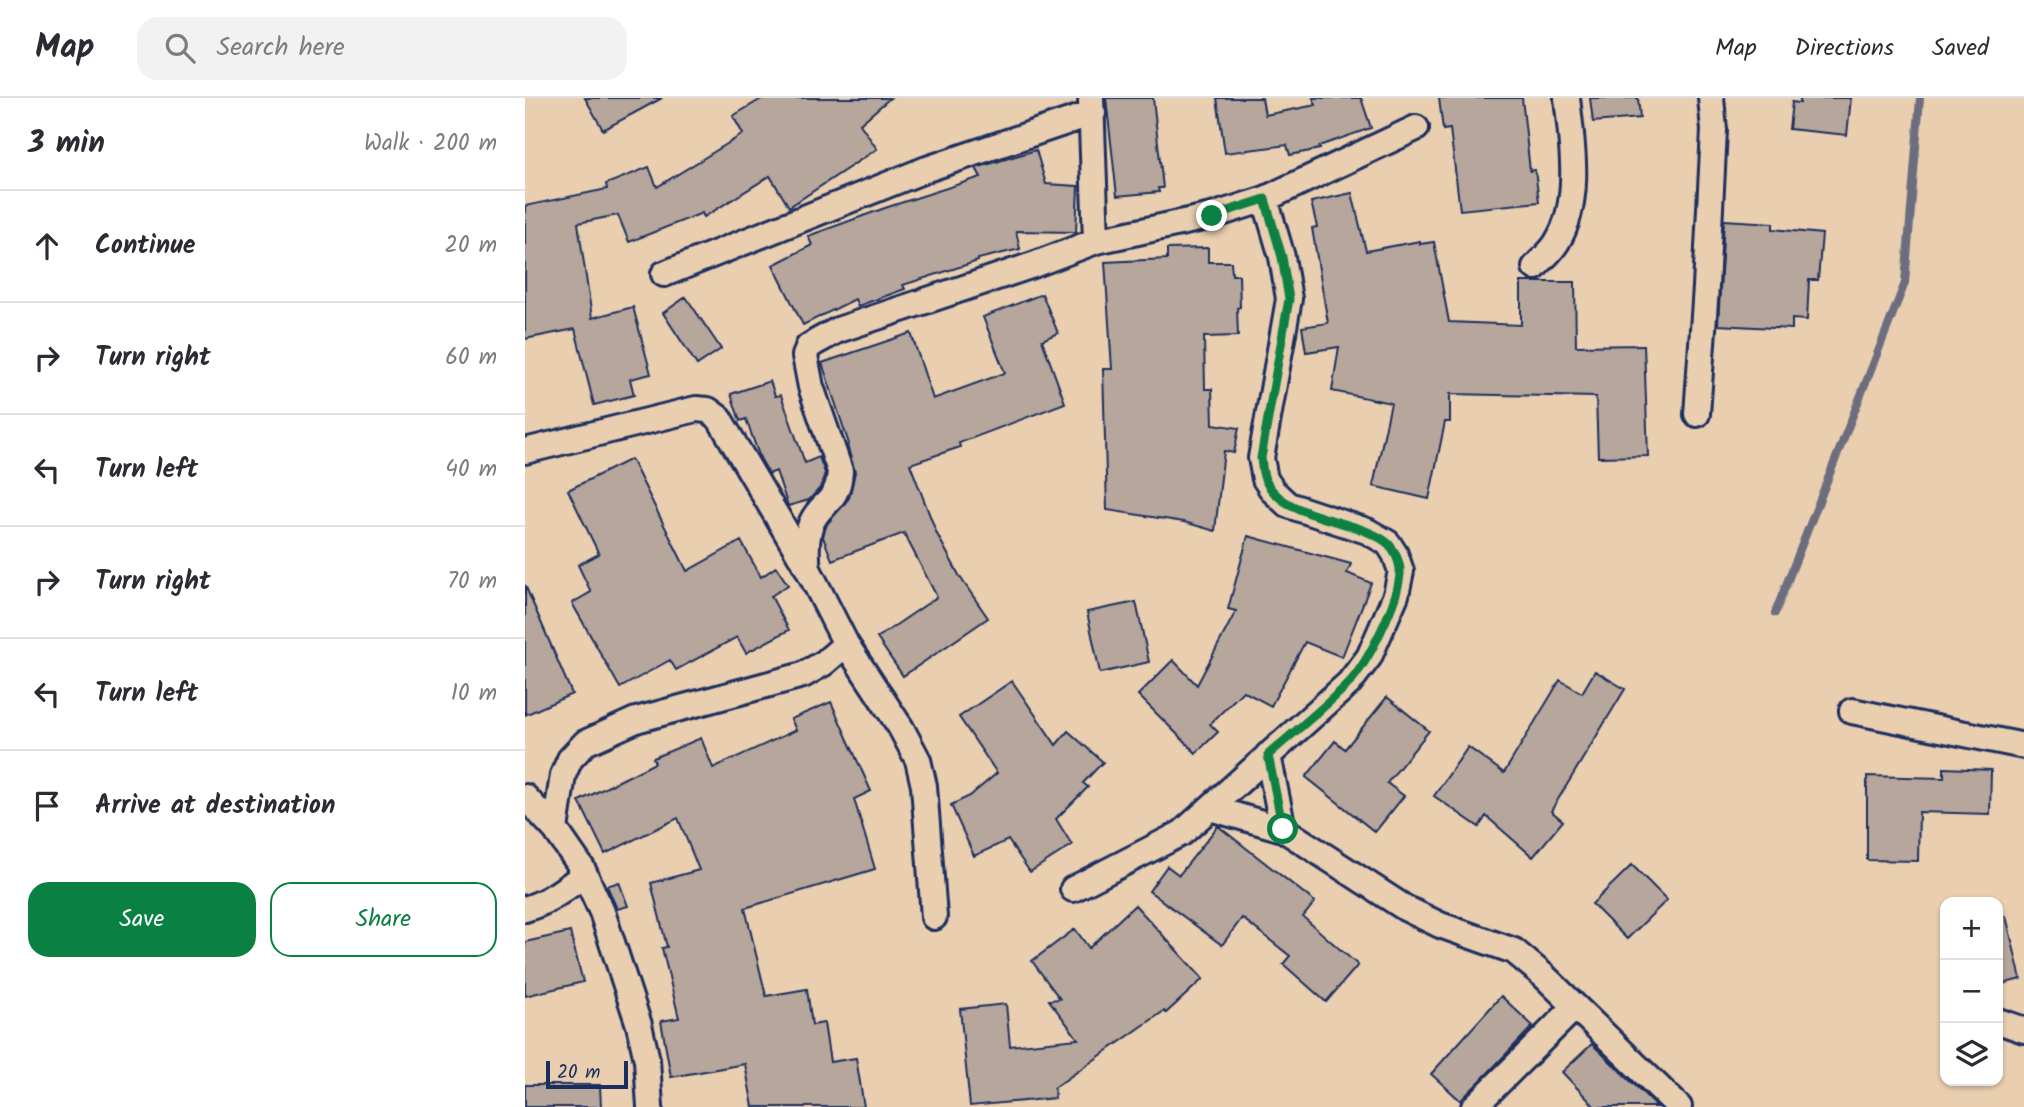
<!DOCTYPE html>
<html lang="en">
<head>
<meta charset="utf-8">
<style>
	:root { --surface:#fff; --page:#f2f2f3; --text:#2b2b33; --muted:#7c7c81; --line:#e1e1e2; --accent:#0b8043 }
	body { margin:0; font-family:Kalam,sans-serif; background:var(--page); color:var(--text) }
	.controls { position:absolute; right:21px; bottom:21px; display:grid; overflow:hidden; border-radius:14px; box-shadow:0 2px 5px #0004 }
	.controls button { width:63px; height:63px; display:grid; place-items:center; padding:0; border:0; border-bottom:2px solid var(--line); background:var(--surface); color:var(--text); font:35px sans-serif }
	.scale { position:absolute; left:21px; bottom:18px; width:82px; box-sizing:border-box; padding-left:7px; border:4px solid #1b2f5e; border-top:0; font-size:19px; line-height:24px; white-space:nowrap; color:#1b2f5e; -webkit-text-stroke:5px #e9ceb0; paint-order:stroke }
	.stop { position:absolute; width:21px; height:21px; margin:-16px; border:5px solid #0b8043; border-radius:50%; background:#fff }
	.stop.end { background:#0b8043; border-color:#fff; box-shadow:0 2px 7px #0008 }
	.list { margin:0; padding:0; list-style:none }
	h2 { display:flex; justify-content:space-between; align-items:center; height:91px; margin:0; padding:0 28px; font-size:30px }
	h2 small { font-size:23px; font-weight:400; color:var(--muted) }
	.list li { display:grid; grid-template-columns:46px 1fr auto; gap:21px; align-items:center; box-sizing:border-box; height:112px; padding:0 28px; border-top:2px solid var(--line) }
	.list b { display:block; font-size:26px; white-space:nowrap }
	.list em { font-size:23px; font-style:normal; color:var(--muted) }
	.actions { display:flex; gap:14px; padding:21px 28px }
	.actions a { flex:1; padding:16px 0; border:2px solid var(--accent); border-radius:21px; text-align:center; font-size:24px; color:var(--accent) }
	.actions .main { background:var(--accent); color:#fff }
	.icon { flex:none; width:38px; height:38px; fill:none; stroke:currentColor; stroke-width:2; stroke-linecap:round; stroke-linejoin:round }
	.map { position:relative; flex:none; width:1499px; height:1009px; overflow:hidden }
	header { display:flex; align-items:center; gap:42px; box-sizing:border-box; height:98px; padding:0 35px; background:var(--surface); border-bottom:2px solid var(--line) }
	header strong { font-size:33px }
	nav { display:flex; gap:38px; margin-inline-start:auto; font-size:24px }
	.search { width:490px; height:63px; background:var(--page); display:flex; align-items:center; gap:18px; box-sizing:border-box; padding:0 24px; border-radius:21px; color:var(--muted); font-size:26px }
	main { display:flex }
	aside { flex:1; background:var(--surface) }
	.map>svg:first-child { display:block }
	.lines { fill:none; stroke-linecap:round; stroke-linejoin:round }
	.stream { stroke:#6c6d7e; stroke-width:8 }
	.building { fill:#b6a69c; stroke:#1b2f5e; stroke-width:2 }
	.minor-casing { stroke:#1b2f5e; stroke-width:30 }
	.minor { stroke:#e9ceb0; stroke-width:24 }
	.route { stroke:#0b8043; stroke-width:9 }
</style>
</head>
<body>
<header>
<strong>Map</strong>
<div class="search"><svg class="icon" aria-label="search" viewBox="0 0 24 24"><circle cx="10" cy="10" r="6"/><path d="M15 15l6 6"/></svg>Search here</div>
<nav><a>Map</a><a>Directions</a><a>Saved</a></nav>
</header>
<main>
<aside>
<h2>3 min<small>Walk · 200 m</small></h2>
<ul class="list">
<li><svg class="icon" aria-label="ahead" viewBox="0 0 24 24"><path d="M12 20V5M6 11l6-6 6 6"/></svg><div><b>Continue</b></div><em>20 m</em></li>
<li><svg class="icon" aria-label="right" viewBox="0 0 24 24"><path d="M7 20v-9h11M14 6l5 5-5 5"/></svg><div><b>Turn right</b></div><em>60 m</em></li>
<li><svg class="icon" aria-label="left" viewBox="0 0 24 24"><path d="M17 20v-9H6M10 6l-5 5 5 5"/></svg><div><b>Turn left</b></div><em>40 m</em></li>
<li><svg class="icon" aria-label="right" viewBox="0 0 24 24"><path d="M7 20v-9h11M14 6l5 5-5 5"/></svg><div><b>Turn right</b></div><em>70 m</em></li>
<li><svg class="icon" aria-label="left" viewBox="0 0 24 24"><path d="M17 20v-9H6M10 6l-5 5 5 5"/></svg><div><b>Turn left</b></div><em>10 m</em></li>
<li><svg class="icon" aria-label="arrive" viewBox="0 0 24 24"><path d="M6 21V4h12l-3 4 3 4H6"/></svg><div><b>Arrive at destination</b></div></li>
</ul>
<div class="actions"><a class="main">Save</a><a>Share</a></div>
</aside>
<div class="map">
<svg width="1499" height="1009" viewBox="0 0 1499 1009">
	<rect width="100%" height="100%" fill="#e9ceb0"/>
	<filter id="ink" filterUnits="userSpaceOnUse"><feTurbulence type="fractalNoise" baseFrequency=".0143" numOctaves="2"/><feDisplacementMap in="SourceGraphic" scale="14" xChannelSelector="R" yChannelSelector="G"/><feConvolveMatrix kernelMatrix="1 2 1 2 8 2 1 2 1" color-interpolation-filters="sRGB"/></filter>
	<g filter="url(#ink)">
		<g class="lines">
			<path class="stream" d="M1250 515 1380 185 1395 0"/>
		</g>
		<path class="building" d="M60 0H137L78 32Z
			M238 0H365L335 26 352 51 264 109 245 78 179 119 177 115 104 144 93 117 53 125 67 220 108 209 126 276 105 281 109 297 69 307 50 231 0 241V108L82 91 81 86 124 69 132 89 218 36 208 18Z
			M581 0H628L638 90H633L634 94 592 98Z
			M692 0H737L740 17 791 7 788 0H836L846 30 794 48 795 51 765 57 762 47 700 55Z
			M914 0H997L1005 73 1010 72 1014 104 935 112 925 31 918 32Z
			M1065 0H1113L1115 20 1068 24Z
			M1275 0H1326L1322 37 1264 31 1267 4 1275 5Z
			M511 52 521 86 553 88 551 134 491 133 495 151 453 161V163L378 187 380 191 333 208 330 201 278 227 248 167 287 147 283 138 360 110 456 79 451 70Z
			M827 95 841 153 895 143V146L909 144 924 224 996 227V184H1050L1051 248 1119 247 1123 358 1073 359 1071 299 925 296V324H920L904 401 848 388 866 305 807 293 814 249 781 254 777 229 803 225 787 130 792 129 786 104Z
			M1199 122 1248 125V131L1297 136 1293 182H1284L1282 222 1267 221V231L1193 227Z
			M683 150V164H706L707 177H714L715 209 712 210 713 238 679 239 680 291H687L688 326 714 330 709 355 699 353 690 433 659 424 582 412 578 271H587L580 164 642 161V151Z
			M517 196 533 235 517 242 540 305 434 345 435 349 385 366 412 436 435 479 463 520 378 578 352 540 412 499 379 435 307 462 298 439 299 435 302 426 324 400 330 374 322 347 324 346 297 265 386 235 408 301 480 275 458 219Z
			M161 199 196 251 172 267 138 215Z
			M245 283 250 298 256 297 280 365 294 359 300 375 295 390 284 402 263 408 251 373 244 376 235 360 221 321 215 323 206 296Z
			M106 361 162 473 216 443 236 479 251 469 263 487 246 498 264 532 221 555 212 539 151 572 145 562 95 590 47 505 66 494 53 467 74 456 43 392Z
			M723 438 826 466 822 475 846 485 817 559 780 544 746 608 718 593 685 626 693 634 671 655 613 597 648 562 672 587 711 513 703 511Z
			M0 487 47 596 0 617Z
			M611 504 624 564 575 575 562 514Z
			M1070 573 1100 591 1026 713 1038 723 1008 759 961 718 954 729 909 698 943 649 979 675 1035 582 1057 595Z
			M487 583 531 647 543 633 578 664 558 685 563 689 531 721 547 747 505 774 483 742 449 758 426 707 445 698 472 675 434 619Z
			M862 599 904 633 862 685 879 698 850 734 781 679 810 643 820 651Z
			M306 604 346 693 329 701 350 771 220 810 241 898 282 891 287 927 299 925 305 964 331 960 339 1009H228L220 966 146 979 136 923 154 920 137 850 142 849 126 785 174 772 153 720 80 756 54 703 130 665 128 660 176 640 188 670 271 632 266 621Z
			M1419 670 1466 672 1465 716 1394 714 1393 763 1342 762V678L1419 680Z
			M693 728 790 804 778 819 833 867 801 904 758 866 765 858 717 820 697 847 624 793 642 768 654 777Z
			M1107 767 1142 802 1102 841 1067 806Z
			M94 784 103 808 92 811 82 788Z
			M610 807 678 881 641 915 639 913 529 990 530 1000 445 1008 435 911 481 906 485 948 553 941 524 902 535 901 507 863 550 831 564 850Z
			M1481 818 1496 881 1473 887V819Z
			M45 834 58 884 0 898V844Z
			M976 898 1008 928 936 1003 906 976Z
			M1067 946 1119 996 1132 1009H1070L1037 974Z
			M0 987H75L76 1009H0Z"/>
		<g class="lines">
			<defs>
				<path id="minor" d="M566 0 571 143
					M1010 169C1017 161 1027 153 1032 144 1057 104 1047 45 1042 0
					M139 176 402 71 568 15
					M1172 316 1181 189 1189 32 1186 0
					M0 353 171 311 183 312 194 320 283 471
					M1327 613 1499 648
					M743 657 758 731
					M0 699 30 731 57 770 77 814 114 927 122 962 125 1009
					M685 710 758 731 880 810 915 827 989 853 1019 878 1154 1009
					M30 731 38 677 45 661 60 645 111 622 278 577 299 565 321 546
					M548 791 657 735 824 585 844 559 871 497 876 473 870 456 863 445 842 433 763 407 748 393 740 381 736 360 764 201 757 159 740 101
					M0 811C24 804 41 790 60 776
					M409 819 399 688 393 662 376 630 321 546 283 471C281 458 281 439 286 426 295 403 313 407 315 373L286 289 280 258 283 249 291 244 313 232 508 167 571 143 687 118 740 101 891 30
					M1473 923 1499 932
					M949 1009 1050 909"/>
			</defs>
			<use href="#minor" class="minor-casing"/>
			<use href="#minor" class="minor"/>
		</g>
	</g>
	<g class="lines" filter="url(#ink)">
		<path class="route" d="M687 118 740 101 757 159 764 201 736 360C737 366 737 375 740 381 757 421 827 420 860 443 869 449 876 466 875 476 873 504 843 565 823 586 798 611 770 633 743 657L758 731"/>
	</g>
</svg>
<div class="controls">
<button>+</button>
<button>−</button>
<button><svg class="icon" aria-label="layers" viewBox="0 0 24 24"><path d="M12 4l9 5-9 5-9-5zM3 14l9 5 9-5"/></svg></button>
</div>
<div class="scale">20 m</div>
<div class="stop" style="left:758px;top:731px"></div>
<div class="stop end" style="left:687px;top:118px"></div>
</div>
</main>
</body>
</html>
